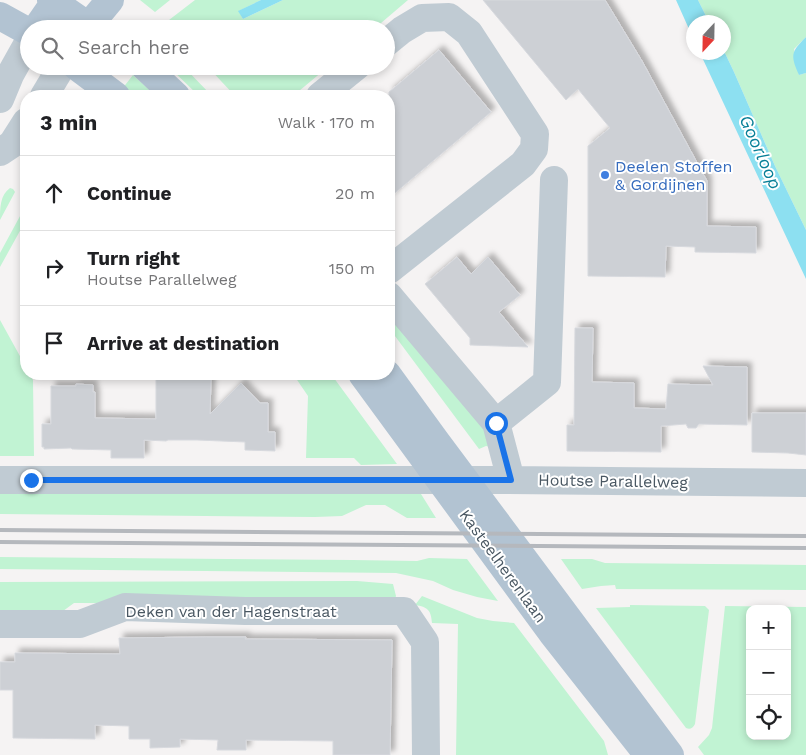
<!DOCTYPE html>
<html lang="en">
<head>
<meta charset="utf-8">
<style>
	:root { --surface:#fff; --page:#f2f2f2; --text:#202124; --muted:#757577; --line:#e0e0e0 }
	body { margin:0; font-family:"Work Sans",sans-serif; background:var(--page); color:var(--text) }
	.controls { position:absolute; right:15px; bottom:15px; display:grid; overflow:hidden; border-radius:10px; box-shadow:0 2px 8px #0003 }
	.controls button { width:45px; height:45px; display:grid; place-items:center; padding:0; border:0; border-bottom:1px solid var(--line); background:var(--surface); color:var(--text); font:25px sans-serif }
	.compass { position:absolute; left:686px; top:15px; width:45px; height:45px; border-radius:50%; background:var(--surface); box-shadow:0 2px 8px #0003; rotate:202deg }
	.stop { position:absolute; width:15px; height:15px; margin:-11px; border:4px solid #1a73e8; border-radius:50%; background:#fff }
	.stop.end { background:#1a73e8; border-color:#fff; box-shadow:0 1px 5px #0008 }
	.list { margin:0; padding:0; list-style:none }
	h2 { display:flex; justify-content:space-between; align-items:center; height:65px; margin:0; padding:0 20px; font-size:21px }
	h2 small { font-size:16px; font-weight:400; color:var(--muted) }
	.list li { display:grid; grid-template-columns:32px 1fr auto; gap:15px; align-items:center; box-sizing:border-box; height:75px; padding:0 20px; border-top:1px solid var(--line) }
	.list b { display:block; font-size:19px; white-space:nowrap }
	.list p { margin:0; font-size:16px; white-space:nowrap; color:var(--muted) }
	.list em { font-size:16px; font-style:normal; color:var(--muted) }
	.icon { flex:none; width:28px; height:28px; fill:none; stroke:currentColor; stroke-width:2; stroke-linecap:round; stroke-linejoin:round }
	.map { position:relative; flex:none; width:806px; height:755px; overflow:hidden }
	.search { position:absolute; background:var(--surface); box-shadow:0 2px 8px #0003; left:20px; top:20px; width:375px; height:55px; display:flex; align-items:center; gap:12px; box-sizing:border-box; padding:0 18px; border-radius:28px; color:var(--muted); font-size:19px }
	.panel { position:absolute; background:var(--surface); box-shadow:0 2px 8px #0003; left:20px; top:90px; width:375px; height:290px; border-radius:20px }
	.map>svg:first-child { display:block }
	.green { fill:#c1f3d3; fill-rule:evenodd }
	.water { fill:#8de0f1 }
	.building { fill:#cdd0d5; stroke:#d7d9de; filter:url(#shadow) }
	.lines { fill:none; stroke-linecap:round; stroke-linejoin:round }
	.minor { stroke:#c0cbd3; stroke-width:28 }
	.major { stroke:#b2c3d2; stroke-width:28 }
	.rail { stroke:#b5b8bd; stroke-width:4 }
	.route { stroke:#1a73e8; stroke-width:6 }
	.shop-dot { fill:#3f7fe0; stroke:#fff; stroke-width:2 }
	.labels { text-anchor:middle; dominant-baseline:central; stroke-width:4; stroke-linejoin:round; paint-order:stroke }
	.shop-label { font-size:16px; fill:#366cbe; stroke:#fff; text-anchor:start }
	.street-label { font-size:16px; fill:#495762; stroke:#fff }
	.water-label { font-size:18px; font-style:italic; fill:#077f97; stroke:#fff }
</style>
</head>
<body>
<div class="map">
<svg width="806" height="755" viewBox="0 0 806 755">
	<defs>
		<filter id="shadow"><feDropShadow dx="4.5" dy="-4.5" stdDeviation="2.5" flood-color="#0004"/></filter>
	</defs>
	<rect width="100%" height="100%" fill="#f5f3f3"/>
	<path class="green" d="M140 0H170L155 12Z
		M195 0H261L239 11 243 19 283 0H408L374 29H170L167 26 169 20Z
		M698 0H806V37L794 49 799 75 806 73V230L775 166 734 72 724 51V22H709Z
		M168 66H183L212 96H199Z
		M207 66H329L293 96H235Z
		M133 75 156 96H130L122 89Z
		M10 188 13 189 15 192 0 220C0 208 0 195 10 188Z
		M26 205V220L0 267V253Z
		M389 311 489 433 491 447 486 446 479 449 389 328Z
		M0 320 26 367V374H30L33 380 34 456H0Z
		M293 374H331L397 464 361 465 354 458H306L308 396Z
		M0 490 421 494 436 518H407L385 505H366L342 516 315 517 0 514Z
		M0 557 353 560 417 561 429 558 467 559 498 601 477 597 453 590 433 581 396 573 0 569Z
		M561 559H592L605 563 806 565V590L616 589 615 585 601 586 582 589Z
		M357 581 393 584 396 596 393 604 74 603 59 614 0 613V582Z
		M422 596 477 618 493 621 514 623 604 741 608 755H456L458 624 432 623C431 610 428 607 415 605Z
		M630 605 705 606 709 610 695 724C693 728 690 730 686 728L596 608 630 607Z
		M725 606 806 607V755H704L698 747 709 735 712 728ZM750 609H787V736H750Z"/>
	<path class="water" d="M261 0H283L243 19 238 11Z
		M676 0H698L709 22H694L693 38Z
		M806 37V73L799 75C790 55 791 52 806 37Z
		M724 51 734 72 775 166 806 230V279L700 53 724 52Z"/>
	<path class="building" d="M483 0H605L642 61 707 181V226L756 227V253L695 252V247L666 246 665 277 588 276V146L610 128 578 89 566 100Z
		M439 50 491 112 389 198V92Z
		M457 257 471 274 488 257 520 295 499 312 528 347 470 345V338L425 284Z
		M575 328H593L592 382 634 383V408L666 409 668 384 713 385 703 366 747 367V425L699 424 696 428H688L686 424 661 426V452L567 451V425H574Z
		M185 377H211L210 414 241 383 260 403H268V432H275V451L245 450V442L197 440H168L166 441 144 440V458H111V450L72 449 71 448 44 449V447H42V424H51V386H76V384L93 385V392H95V418L156 419V379H185Z
		M752 413H806V455L788 453 752 452Z
		M208 637H246L245 639 392 640 390 755H333V741L246 740V750H217L218 740 180 739V747L150 748V739H129V726L95 725V739L13 738V690H0V662H15V653L120 654 119 638Z"/>
	<g class="lines">
		<path class="minor" d="M386 43 402 30 422 18 449 17 469 33 535 134 534 149 523 164 389 270
			M44 96 62 66
			M320 96 357 66
			M0 99 10 75 29 41
			M0 152 12 144 26 122
			M389 296 496 423 511 480
			M496 423 547 382 554 180
			M0 480H507L806 483
			M0 624H80L125 607 245 611H404L425 642 426 755"/>
		<path class="major" d="M51 0 93 29
			M0 16 29 32
			M36 29 56 0
			M86 29 110 0
			M76 66 116 96
			M144 66 176 96
			M362 374 552 633 648 755
			M387 374 435 440 670 755"/>
		<path class="rail" d="M0 530 806 536
			M0 542 806 548"/>
	</g>
	<g class="lines">
		<path class="route" d="M31 480H511L496 423"/>
	</g>
	<circle class="shop-dot" cx="605" cy="175" r="5"/>
	<g class="labels">
		<g class="shop-label">
			<text x="615" y="166">Deelen Stoffen<tspan x="615" dy="18">&amp; Gordijnen</tspan></text>
		</g>
		<g class="street-label">
			<text transform="translate(613 481) rotate(1)">Houtse Parallelweg</text>
			<text transform="translate(503 566) rotate(54)">Kasteelherenlaan</text>
			<text x="231" y="611">Deken van der Hagenstraat</text>
		</g>
		<g class="water-label">
			<text transform="translate(761 152) rotate(66)">Goorloop</text>
		</g>
	</g>
</svg>
<div class="controls">
<button>+</button>
<button>−</button>
<button><svg class="icon" aria-label="locate" viewBox="0 0 24 24"><circle cx="12" cy="12" r="6"/><path d="M12 2v4M12 18v4M2 12h4M18 12h4"/></svg></button>
</div>
<svg class="compass" viewBox="-18 -18 36 36"><path d="M0-13l5 13h-10z" fill="#e53935"/><path d="M0 13l5-13h-10z" fill="#757577"/></svg>
<div class="stop" style="left:496px;top:423px"></div>
<div class="stop end" style="left:31px;top:480px"></div>
<div class="search"><svg class="icon" aria-label="search" viewBox="0 0 24 24"><circle cx="10" cy="10" r="6"/><path d="M15 15l6 6"/></svg>Search here</div>
<section class="panel">
<h2>3 min<small>Walk · 170 m</small></h2>
<ul class="list">
<li><svg class="icon" aria-label="ahead" viewBox="0 0 24 24"><path d="M12 20V5M6 11l6-6 6 6"/></svg><div><b>Continue</b></div><em>20 m</em></li>
<li><svg class="icon" aria-label="right" viewBox="0 0 24 24"><path d="M7 20v-9h11M14 6l5 5-5 5"/></svg><div><b>Turn right</b><p>Houtse Parallelweg</p></div><em>150 m</em></li>
<li><svg class="icon" aria-label="arrive" viewBox="0 0 24 24"><path d="M6 21V4h12l-3 4 3 4H6"/></svg><div><b>Arrive at destination</b></div></li>
</ul>
</section>
</div>
</body>
</html>
